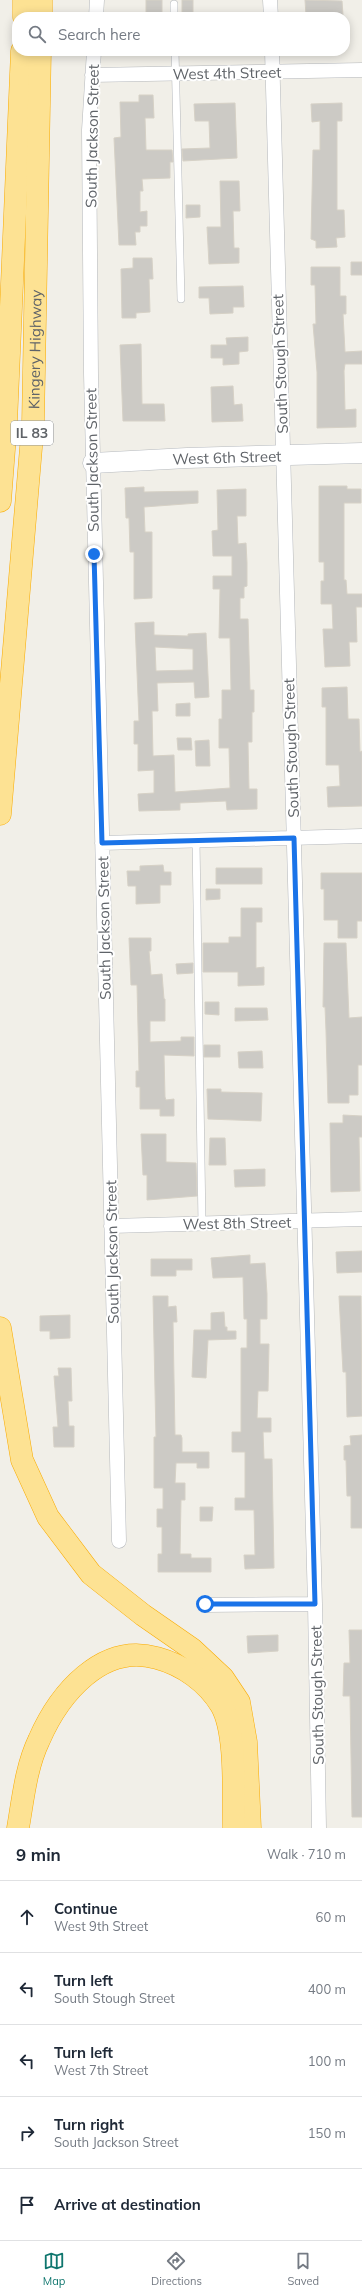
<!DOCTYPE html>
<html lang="en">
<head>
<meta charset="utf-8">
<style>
	:root { --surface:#fff; --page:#f6f6f7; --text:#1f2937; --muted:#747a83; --line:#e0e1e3; --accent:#0f766e }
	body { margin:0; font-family:Mulish,sans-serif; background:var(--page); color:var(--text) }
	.stop { position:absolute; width:12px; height:12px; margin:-9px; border:3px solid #1a73e8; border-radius:50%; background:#fff }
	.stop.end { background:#1a73e8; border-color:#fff; box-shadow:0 1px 4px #0008 }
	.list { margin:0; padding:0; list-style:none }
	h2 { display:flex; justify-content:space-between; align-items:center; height:52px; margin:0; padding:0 16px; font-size:17px }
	h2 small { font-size:13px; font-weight:400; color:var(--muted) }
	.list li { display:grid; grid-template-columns:26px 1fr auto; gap:12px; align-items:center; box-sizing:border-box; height:72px; padding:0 16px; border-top:1px solid var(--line) }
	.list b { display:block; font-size:15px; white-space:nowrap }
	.list p { margin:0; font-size:13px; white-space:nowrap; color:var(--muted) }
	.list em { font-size:13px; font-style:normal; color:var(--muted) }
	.icon { flex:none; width:22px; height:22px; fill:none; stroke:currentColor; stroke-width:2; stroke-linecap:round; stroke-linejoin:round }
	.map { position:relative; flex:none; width:362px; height:1828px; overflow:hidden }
	.search { position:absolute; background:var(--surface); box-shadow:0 2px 10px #0003; left:12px; right:12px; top:12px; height:44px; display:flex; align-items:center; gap:10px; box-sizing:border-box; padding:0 14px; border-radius:16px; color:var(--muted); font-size:15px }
	.sheet { height:412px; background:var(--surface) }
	nav { display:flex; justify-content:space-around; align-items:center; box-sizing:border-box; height:56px; border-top:1px solid var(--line); background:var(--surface); font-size:11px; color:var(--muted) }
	nav a { display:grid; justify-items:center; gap:2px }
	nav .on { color:var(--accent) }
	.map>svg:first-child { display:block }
	.building { fill:#cccac5; stroke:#d6d1c6; fill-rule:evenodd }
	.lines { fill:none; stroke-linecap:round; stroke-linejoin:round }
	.lane-casing { stroke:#b5b8bc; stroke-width:8 }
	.street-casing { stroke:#b5b8bc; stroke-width:15 }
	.secondary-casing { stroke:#b6babf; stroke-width:21 }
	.highway-casing { stroke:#f9ab00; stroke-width:23 }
	.lane { stroke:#fff; stroke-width:7 }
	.street { stroke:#fff; stroke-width:14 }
	.secondary { stroke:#fff; stroke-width:20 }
	.highway { stroke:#fde293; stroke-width:22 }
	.route { stroke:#1a73e8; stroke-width:5 }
	.labels { text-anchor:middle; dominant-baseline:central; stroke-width:4; stroke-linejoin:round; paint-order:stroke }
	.shield { fill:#fff; stroke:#8f9295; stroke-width:1 }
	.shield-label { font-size:14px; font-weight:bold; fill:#5f6368 }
	.street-label { font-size:15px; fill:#5f6368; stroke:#fff }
</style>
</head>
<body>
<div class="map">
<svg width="362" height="1828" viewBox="0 0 362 1828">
	<rect width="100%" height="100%" fill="#f1efe8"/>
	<path class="building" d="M146 0H162V13H156V17H146Z
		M182 0H193V17H182Z
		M305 0 342 1 343 15 306 16Z
		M139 95H153L154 118H145L146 150H172L173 162H170V178L142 179 143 191H140V212L147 211V226H140V232H135L136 245H119L114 138 121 137 120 102H139Z
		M235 103 237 158 183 161 182 149 210 148 209 121H195L194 104Z
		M342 103V121H337V210H344L345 237 336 238 337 247 316 248V241L311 239 313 150H320V121L312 122 311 104Z
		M220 181H239L240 211H233L234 248H239V263L209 264 207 227H221Z
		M186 205H200V217L186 218Z
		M133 258H152L153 279H149L150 312 136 313V318H122L121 269 133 268Z
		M351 262H362V275H351Z
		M311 267H340V296H346V314H343L345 352 362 351V364H345L344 371 345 410 356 409V427L317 428V372L313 324H316L315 285H311Z
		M243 286 244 307H233V313L210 314 209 298H199V287Z
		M248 337V351L239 352V364L223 365V358H211V345H227L226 338Z
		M141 344 142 404H164L165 421H123L120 345Z
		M233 386 234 405 242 404 243 421 212 422 211 387Z
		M319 486H347V489H361V503H344V580H346L347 594H362V607H356L357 642H349L350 666 325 667 323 629H333L332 604H321V581H324V562H319Z
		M144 487V492L198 491V503L144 507 145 532H152V598L134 599V552H130L129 518H126L125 488Z
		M246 489V516H237L238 544 246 543 247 563V586L244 587V598H240V619H248L250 690H254V712H252V742H248L249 789H257V809L227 810 226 801 180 803V810L139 811 138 794 154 793V770L138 771V744H134V721H139L135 623 154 622V635L188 636V634L206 633 209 697 195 698 194 682 157 683 158 711H152L153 756 174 755 175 792 230 788 229 748H219V719H222V690H231L230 638H219L220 589H213V576H232V556H213L212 531 218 530 217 490ZM155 647 193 649V670L156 671Z
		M347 687 348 719H359L360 752 362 751V806L328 807 327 787 340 786 339 765H326V707H322V688Z
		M190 703V716H176V704Z
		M177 738H191L192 750H178Z
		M209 740 210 766H196L195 741Z
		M163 865 164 872H171V885H160V903L136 904V886H128L127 871H140V866Z
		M216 868H262V884H216Z
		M321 873H362V921H357V938H338V920H324V889H321Z
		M206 889H220V899L206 900Z
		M241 908H262V922H256V968L264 967V985L238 986V972H203V943H229V937H241Z
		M129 938H151V951H149L151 975 162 974 164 999H165V1021H150V1042L181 1041V1037H194V1056L164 1055 165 1097 166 1100 174 1099V1116H160V1109H140V1087H136V1071H139L137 985H131Z
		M324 943H346L349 1018 362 1017V1065H358V1095H349V1103H328L326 1031 325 1007H323Z
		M193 963V973L177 974 176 964Z
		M205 1002H219V1015L205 1014Z
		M235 1008H267L268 1020 235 1021Z
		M204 1045H220V1057H204Z
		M262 1051 263 1068H239L238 1052Z
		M207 1089H221V1092L262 1093 261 1121 208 1119Z
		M343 1115 362 1116V1137H359L360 1191 331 1192 330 1123H343Z
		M141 1134H166V1162L196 1163 197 1196 147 1200V1175H143Z
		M210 1138H225L226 1165H209Z
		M265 1169V1186L235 1187 234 1170Z
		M362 1251V1272L337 1273 336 1252Z
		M250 1255V1264L265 1263 267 1294V1319H260V1344H269L268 1391H258L257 1418H271V1432H263L264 1459H272L274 1568 245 1569 244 1555H255L254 1510H235V1498H245V1452H232V1432H241V1348H247V1319H244L243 1277 213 1278 211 1258Z
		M151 1259H192V1270H176V1276H151Z
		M153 1296H168V1307L176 1306 177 1322H173L175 1435H181L182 1438V1452H209V1468H197V1463H176L175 1483H185V1500H181L180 1554H191V1558H211V1572H158V1554H162V1527H157V1509H163V1488H154V1437H156Z
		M339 1296H361L362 1416 347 1417 346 1372H343Z
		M224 1312 225 1327H227V1331H236V1339L208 1340 206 1378 192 1377 194 1330H211V1313Z
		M70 1315V1338L50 1339V1331H40V1316Z
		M58 1368H71L72 1401H68L69 1426H74V1447H54L53 1427H58L54 1376H59Z
		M362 1435V1528H351V1496H347L346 1460H344V1446L351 1445 350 1436Z
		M200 1507H213L212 1521H200Z
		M349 1630H362V1817H352L350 1696H343L344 1663H350Z
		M278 1635V1651L248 1653 247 1636Z"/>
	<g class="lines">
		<defs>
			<path id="lane" d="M174 4V17
				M175 51 181 299
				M196 841 202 1224"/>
			<path id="street" d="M270 0 271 17
				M96 17 97 0
				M94 51 89 130 91 374 119 1541
				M272 51 315 1604 319 1828
				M92 75 362 70
				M102 843 362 836
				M111 1226 362 1219
				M205 1605 315 1604"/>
			<g id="secondary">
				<path id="s1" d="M93 463 187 458 362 453"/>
			</g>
			<g id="highway">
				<path d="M24 17V0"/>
				<path d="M41 17V0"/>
				<path d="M0 501 6 423 22 51"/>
				<path id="s2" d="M0 814 33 424 40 51"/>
				<path d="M0 1328 22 1460 48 1517 91 1574 143 1615 192 1649 223 1678 239 1702 246 1742 250 1828"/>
				<path d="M18 1828C23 1799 26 1767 39 1740 59 1694 102 1642 157 1658 183 1665 207 1682 221 1705 237 1732 233 1796 234 1828"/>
			</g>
		</defs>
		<use href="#lane" class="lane-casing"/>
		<use href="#street" class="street-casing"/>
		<use href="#secondary" class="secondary-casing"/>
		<use href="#highway" class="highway-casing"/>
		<use href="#lane" class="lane"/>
		<use href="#street" class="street"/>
		<use href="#secondary" class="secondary"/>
		<use href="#highway" class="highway"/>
	</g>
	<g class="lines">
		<path class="route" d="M94 554 102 843 294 838 315 1604H205"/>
	</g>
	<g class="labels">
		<rect class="shield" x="11" y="421" width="42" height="24" rx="3"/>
		<g class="shield-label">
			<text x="32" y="433">IL 83</text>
		</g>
		<g class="street-label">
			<text transform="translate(227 73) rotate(-1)">West 4th Street</text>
			<text transform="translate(92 136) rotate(-89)">South Jackson Street</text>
			<text stroke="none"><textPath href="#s2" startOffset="466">Kingery Highway</textPath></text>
			<text transform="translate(280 364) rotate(-92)">South Stough Street</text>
			<text stroke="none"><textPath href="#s1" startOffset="134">West 6th Street</textPath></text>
			<text transform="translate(92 460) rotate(-91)">South Jackson Street</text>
			<text transform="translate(291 748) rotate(-92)">South Stough Street</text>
			<text transform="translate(104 928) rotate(-91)">South Jackson Street</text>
			<text transform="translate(237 1223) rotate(-1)">West 8th Street</text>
			<text transform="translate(112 1252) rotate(-91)">South Jackson Street</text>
			<text transform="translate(317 1695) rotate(-91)">South Stough Street</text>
		</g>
	</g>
</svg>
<div class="stop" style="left:205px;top:1604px"></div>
<div class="stop end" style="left:94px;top:554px"></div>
<div class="search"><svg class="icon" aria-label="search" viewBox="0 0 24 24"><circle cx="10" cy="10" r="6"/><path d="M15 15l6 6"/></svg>Search here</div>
</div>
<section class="sheet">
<h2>9 min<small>Walk · 710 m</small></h2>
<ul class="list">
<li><svg class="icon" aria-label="ahead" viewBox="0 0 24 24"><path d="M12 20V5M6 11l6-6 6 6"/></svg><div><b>Continue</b><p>West 9th Street</p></div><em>60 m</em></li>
<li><svg class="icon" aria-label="left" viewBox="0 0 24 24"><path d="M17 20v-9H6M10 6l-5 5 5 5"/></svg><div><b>Turn left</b><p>South Stough Street</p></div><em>400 m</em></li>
<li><svg class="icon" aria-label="left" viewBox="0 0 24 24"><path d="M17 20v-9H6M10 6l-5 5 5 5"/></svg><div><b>Turn left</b><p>West 7th Street</p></div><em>100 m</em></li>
<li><svg class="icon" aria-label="right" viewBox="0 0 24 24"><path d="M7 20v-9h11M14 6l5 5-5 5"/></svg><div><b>Turn right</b><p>South Jackson Street</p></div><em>150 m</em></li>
<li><svg class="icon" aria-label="arrive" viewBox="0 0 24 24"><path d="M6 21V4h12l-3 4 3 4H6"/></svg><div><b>Arrive at destination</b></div></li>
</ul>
</section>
<nav>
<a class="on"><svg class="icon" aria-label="map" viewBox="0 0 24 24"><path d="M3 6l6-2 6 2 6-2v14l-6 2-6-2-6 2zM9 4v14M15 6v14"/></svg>Map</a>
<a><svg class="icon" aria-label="directions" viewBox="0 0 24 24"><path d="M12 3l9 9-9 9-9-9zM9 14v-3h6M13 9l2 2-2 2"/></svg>Directions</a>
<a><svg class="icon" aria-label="saved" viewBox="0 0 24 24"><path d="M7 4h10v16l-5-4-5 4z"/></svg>Saved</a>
</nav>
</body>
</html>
